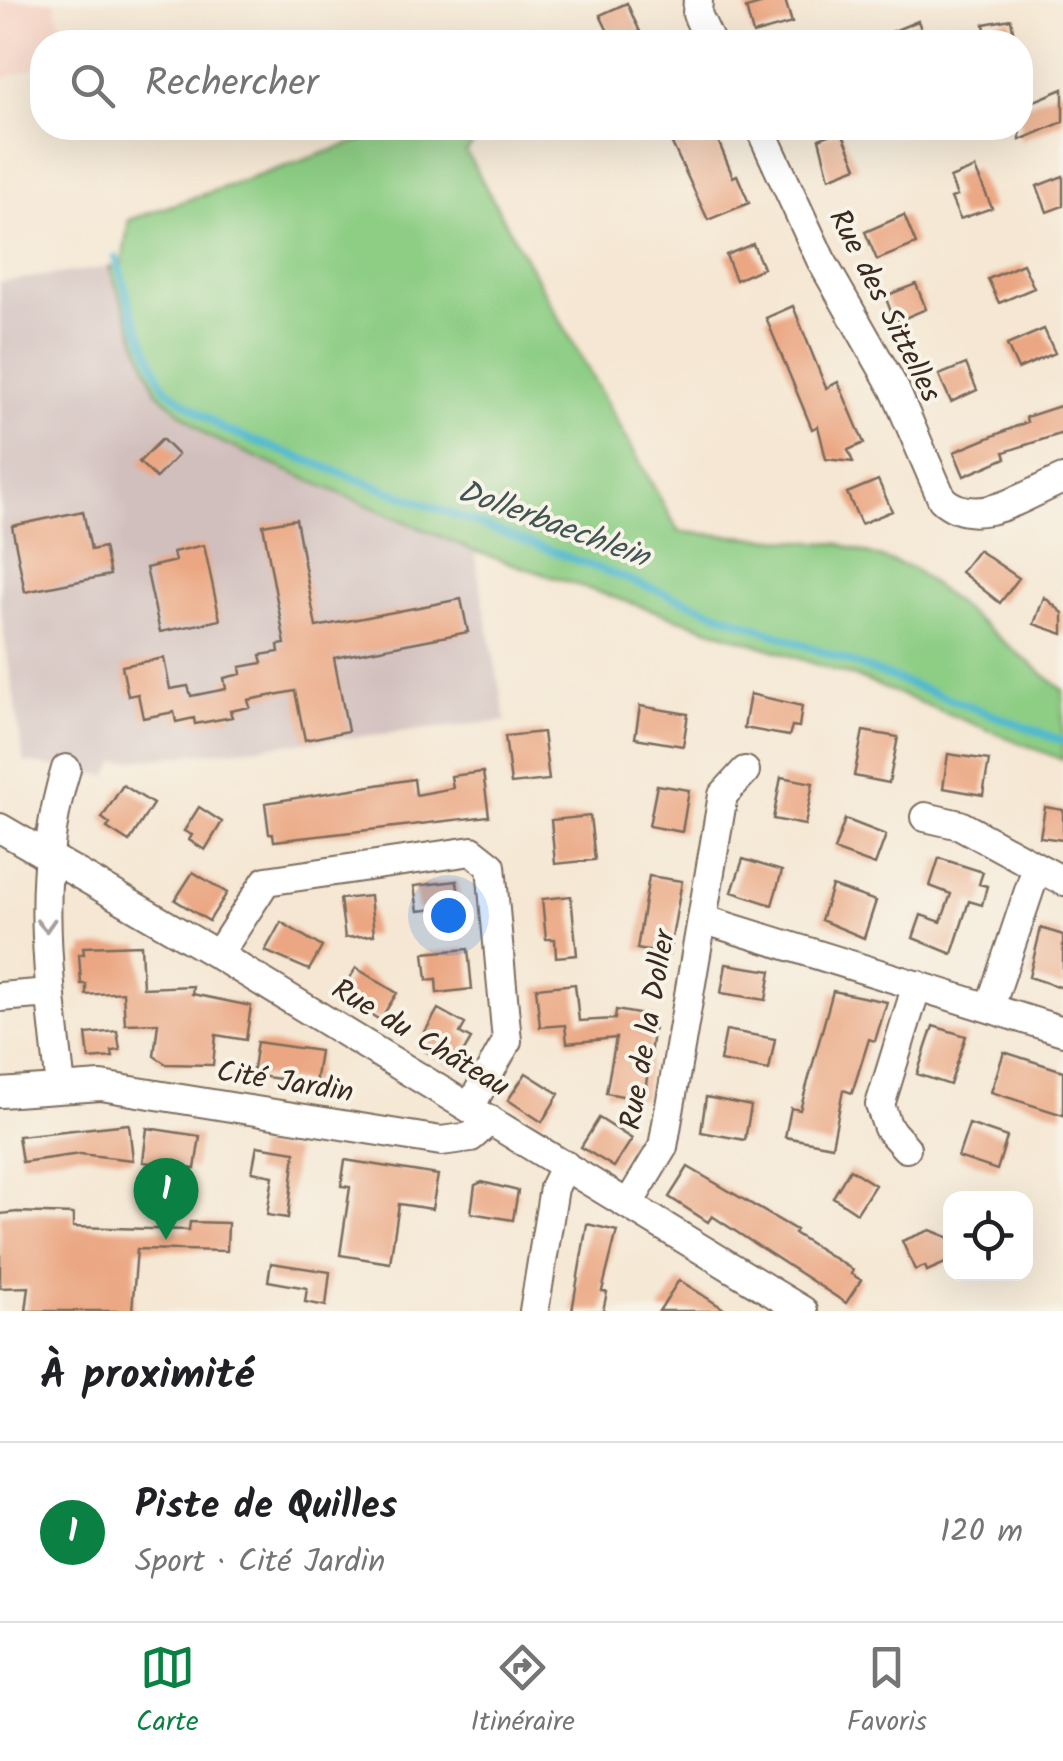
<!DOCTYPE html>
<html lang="fr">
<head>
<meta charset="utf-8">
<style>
	:root { --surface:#fff; --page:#f2f2f2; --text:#202124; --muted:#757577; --line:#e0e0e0; --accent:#0b8043 }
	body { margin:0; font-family:Kalam,sans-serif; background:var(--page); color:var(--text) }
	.controls { position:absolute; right:30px; bottom:30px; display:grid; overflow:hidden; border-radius:20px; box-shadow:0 10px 40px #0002 }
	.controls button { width:90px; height:90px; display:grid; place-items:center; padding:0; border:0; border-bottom:2px solid var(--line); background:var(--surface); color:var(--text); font:50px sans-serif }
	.you { position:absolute; left:448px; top:915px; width:35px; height:35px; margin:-25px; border:8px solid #fff; border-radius:50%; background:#1a73e8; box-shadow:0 0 0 15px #1a73e833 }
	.badge { display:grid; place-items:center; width:65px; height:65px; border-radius:50%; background:var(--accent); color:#fff; font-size:32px; font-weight:700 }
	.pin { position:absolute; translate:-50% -82px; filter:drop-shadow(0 2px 5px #0008) }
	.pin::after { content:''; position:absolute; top:52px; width:35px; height:30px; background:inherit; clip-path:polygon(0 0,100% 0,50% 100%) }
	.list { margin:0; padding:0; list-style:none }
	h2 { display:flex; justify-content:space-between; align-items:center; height:130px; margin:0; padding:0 40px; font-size:42px }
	h2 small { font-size:32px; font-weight:400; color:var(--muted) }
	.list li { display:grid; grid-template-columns:65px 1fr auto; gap:30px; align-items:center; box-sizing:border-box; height:180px; padding:0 40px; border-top:2px solid var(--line) }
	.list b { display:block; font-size:38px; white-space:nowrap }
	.list p { margin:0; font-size:32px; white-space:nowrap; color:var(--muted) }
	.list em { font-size:32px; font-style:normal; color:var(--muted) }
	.icon { flex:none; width:55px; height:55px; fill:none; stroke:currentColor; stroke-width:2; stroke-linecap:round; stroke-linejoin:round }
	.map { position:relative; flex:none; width:1063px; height:1311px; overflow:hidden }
	.search { position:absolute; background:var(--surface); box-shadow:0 10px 40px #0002; left:30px; right:30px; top:30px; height:110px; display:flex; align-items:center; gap:25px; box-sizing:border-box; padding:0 35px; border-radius:40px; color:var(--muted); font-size:38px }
	.sheet { height:310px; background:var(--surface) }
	nav { display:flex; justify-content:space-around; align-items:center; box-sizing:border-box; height:140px; border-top:2px solid var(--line); background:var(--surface); font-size:28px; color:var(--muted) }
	nav a { display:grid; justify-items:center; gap:5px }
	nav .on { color:var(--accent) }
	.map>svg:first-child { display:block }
	.built { fill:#f6d2c3 }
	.industrial { fill:#d1bfbd }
	.green { fill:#8dcd84; stroke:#647c51; stroke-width:2.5 }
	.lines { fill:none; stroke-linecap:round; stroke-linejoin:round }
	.stream { stroke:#51b9ce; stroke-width:8 }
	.building { fill:#eba783 }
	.minor-casing { stroke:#7c6c5d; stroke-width:32 }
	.minor { stroke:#fff; stroke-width:28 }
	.oneway { stroke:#a79f9a }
	.labels { text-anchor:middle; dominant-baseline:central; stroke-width:8; stroke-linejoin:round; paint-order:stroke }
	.street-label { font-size:30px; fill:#3b2a1e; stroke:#f7f3e8 }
	.water-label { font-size:32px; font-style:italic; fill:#425553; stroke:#f7f3e8 }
</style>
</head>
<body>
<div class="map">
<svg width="1063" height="1311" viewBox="0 0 1063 1311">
	<rect width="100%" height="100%" fill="#f7f3e8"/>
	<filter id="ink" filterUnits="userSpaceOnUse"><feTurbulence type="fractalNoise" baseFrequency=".01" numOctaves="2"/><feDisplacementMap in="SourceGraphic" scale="20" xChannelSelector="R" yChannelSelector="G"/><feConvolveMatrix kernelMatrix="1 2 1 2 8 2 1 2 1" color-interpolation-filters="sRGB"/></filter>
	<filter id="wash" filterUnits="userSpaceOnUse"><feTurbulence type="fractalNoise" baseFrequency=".0048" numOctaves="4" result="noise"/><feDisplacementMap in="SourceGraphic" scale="40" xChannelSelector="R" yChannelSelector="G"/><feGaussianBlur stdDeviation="2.25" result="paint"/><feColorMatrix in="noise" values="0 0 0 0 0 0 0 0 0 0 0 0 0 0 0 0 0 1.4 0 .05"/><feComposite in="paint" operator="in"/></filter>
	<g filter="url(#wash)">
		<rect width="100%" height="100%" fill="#f5e7d3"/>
		<path class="built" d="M0 0H54L66 42H42V65L0 80Z"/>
		<path class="industrial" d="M109 267 156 391 209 437 474 551 506 721 116 762 108 776 24 762 0 607V282Z"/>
		<path class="green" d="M397 128H486L466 152 679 532 840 544 914 569 1063 690V760L864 680 474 551 209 437 156 391 109 267 122 265 129 220Z"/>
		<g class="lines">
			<path class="stream" d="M116 258 132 312 164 387 223 429 1063 741"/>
		</g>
		<g id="blocks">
			<path class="building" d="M774 0H785L792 23 753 34 746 8Z
				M627 3 634 19 645 42H613L600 15Z
				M1011 19 1015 42H987L984 24Z
				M918 21 926 42H867Z
				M1063 89V122L1020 140V107Z
				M672 128H713L733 177 737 175 749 203 708 220 668 135 675 132Z
				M841 130 857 167 829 178 819 139Z
				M975 168 992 208 960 219 951 198 957 196 950 178Z
				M1063 176V206L1047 212 1037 186Z
				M904 215 916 244 877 260 865 232Z
				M753 244 763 268 736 280 726 255Z
				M1023 264 1034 288 999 303 988 279Z
				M916 284 926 309 895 322 885 296Z
				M793 306 826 388 838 382 864 443 848 450 853 462 826 459 818 426 812 429 766 318Z
				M1044 329 1055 353 1018 369 1007 345Z
				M966 364 977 390 951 402 939 375Z
				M1063 405V433L1004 452 1006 458 964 476 954 452 1027 422 1026 417Z
				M162 439 178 455 156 478 139 462Z
				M878 480 892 511 861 524 847 493Z
				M83 511 91 550 104 547 110 575 25 592 12 526Z
				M296 519 316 627 461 599 468 632 334 658 348 731 305 740 295 691 248 700 250 707 230 711 232 717 195 724 194 718 176 722 174 712 143 718 138 694 128 696 122 666 164 658 170 689 188 686 191 696 226 689 224 678 241 674 240 667 262 663 260 655 279 652 278 645 285 644 263 525Z
				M204 545 220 620 160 632 146 568 175 561 173 552Z
				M978 550 1019 578 1000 603 961 572Z
				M1044 597 1063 613V634L1034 624Z
				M750 694 802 706 799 727 792 726 789 736 744 728Z
				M640 706 688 714 683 746 635 738Z
				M863 731 898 737 889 783 854 776Z
				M543 732 549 780 511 784 505 736Z
				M948 754 989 760 983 795 943 788Z
				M483 772 489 816 274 841 273 834H269L265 803 414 779 416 795 453 788 451 776Z
				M781 777 813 783 805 825 773 819Z
				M123 785 153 804 129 842 107 828 110 824 102 818Z
				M657 785 689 790 682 832 649 826Z
				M199 807 222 822 205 850 189 840 192 835 184 831Z
				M1045 807 1063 810V840L1040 837Z
				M590 816 595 860 555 864 551 820Z
				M845 819 886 835 875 865 834 850Z
				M939 858 983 872 979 884 987 886 982 905 969 901 952 954 913 938 921 915 941 922 951 894 930 886Z
				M743 859 782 871 772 905 732 892Z
				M193 872 227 893 209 921 175 900Z
				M649 876 682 881 669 955 637 949Z
				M457 881 460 906 418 911 414 886Z
				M832 886 876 901 864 938 821 920Z
				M370 896 374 935 345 938 340 899Z
				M571 896 577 955 556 957 555 939H546L542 899Z
				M281 922 322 947 309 970 265 951Z
				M1041 928 1063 935V988L1029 977Z
				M141 945 143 988 193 986 192 994 251 1006 246 1040 216 1035 213 1065 166 1064 154 1056 158 1023 125 1024 123 992 86 995V984H81L79 954H84L83 947Z
				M468 949 472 989 437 993 436 979 427 980 424 953Z
				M726 964 771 971 766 1000 721 993Z
				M356 968 397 993 380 1020 339 995Z
				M575 984 579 1021 615 1019 616 1010 655 1017 644 1100 606 1093 616 1038 567 1043 565 1025 540 1027 536 988Z
				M833 991 887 1002 875 1041 869 1039 852 1093 843 1090 832 1146 785 1137 791 1108 800 1110Z
				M438 1009 465 1024 460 1033 471 1039 454 1068 417 1046Z
				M933 1026 966 1036 950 1085 917 1074Z
				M726 1030 775 1039 769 1070 720 1061Z
				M117 1031 120 1050 112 1051 113 1057 89 1059 86 1034Z
				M257 1042 320 1051 315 1084 252 1075Z
				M1004 1052 1063 1071V1115L991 1092Z
				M526 1073 559 1094 542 1122 508 1100Z
				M706 1097 751 1106 745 1140 701 1132Z
				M599 1118 632 1139 614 1167 581 1147Z
				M129 1124 133 1160 80 1154 22 1162 18 1136Z
				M969 1124 1007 1137 997 1170 958 1157Z
				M147 1128 200 1136 195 1169 143 1162Z
				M257 1146 295 1152 288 1218 267 1215 273 1176 252 1172Z
				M345 1160 438 1175 432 1209 399 1204 390 1263 340 1255 350 1187 341 1186Z
				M688 1167 796 1230 794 1233 853 1270 851 1274 861 1280 846 1303 712 1216 708 1222 669 1197Z
				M850 1169 875 1185 857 1213 833 1197Z
				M482 1182 518 1191 513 1220 471 1213 475 1185Z
				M17 1212 73 1214V1227L189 1230 190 1222 228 1223 227 1251 137 1249 132 1311H26L29 1287 0 1288V1214Z
				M587 1224 617 1231 602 1291 607 1292 603 1311H572Z
				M930 1230 950 1238V1261L927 1271 925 1266 915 1270 902 1241Z
				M271 1263 330 1272 326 1306 305 1302 307 1288 268 1281Z
				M679 1280 698 1292 727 1311H659Z"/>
		</g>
	</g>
	<g filter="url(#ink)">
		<use href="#blocks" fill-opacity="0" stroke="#7c6c5d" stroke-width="2.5"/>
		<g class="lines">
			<defs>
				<path id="minor" d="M698 0 697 14 710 42
					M760 128 821 260 895 390 942 499C977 531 1026 494 1063 479
					M925 817 960 825 1037 867 990 1007
					M0 828 218 955 803 1311
					M1037 867 1063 881
					M702 919 723 795 745 771
					M218 955 266 881 472 851 491 866 507 1041 470 1107
					M0 997 50 993
					M61 1088C49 980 33 874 66 769
					M0 1093 101 1086 441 1141 471 1137 490 1120
					M906 1148 888 1128 880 1105 917 985
					M629 1203 663 1147 702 919 1063 1031
					M534 1311 554 1188 565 1165"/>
			</defs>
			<use href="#minor" class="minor-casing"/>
			<use href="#minor" class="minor"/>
		</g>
		<defs><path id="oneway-chevron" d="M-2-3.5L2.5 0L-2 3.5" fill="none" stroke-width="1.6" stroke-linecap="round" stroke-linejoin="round" transform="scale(2.5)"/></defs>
		<use class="oneway" href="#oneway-chevron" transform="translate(46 925) rotate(87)"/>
	</g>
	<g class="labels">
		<g class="street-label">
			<text transform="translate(884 306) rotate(63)">Rue des Sittelles</text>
			<text transform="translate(649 1030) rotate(-80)">Rue de la Doller</text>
			<text transform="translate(420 1039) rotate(31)">Rue du Château</text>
			<text transform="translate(285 1083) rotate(9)">Cité Jardin</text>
		</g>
		<g class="water-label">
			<text transform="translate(553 525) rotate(20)">Dollerbaechlein</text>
		</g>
	</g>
</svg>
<div class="controls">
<button><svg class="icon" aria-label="locate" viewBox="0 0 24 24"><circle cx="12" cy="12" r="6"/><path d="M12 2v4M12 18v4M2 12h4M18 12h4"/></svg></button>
</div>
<div class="you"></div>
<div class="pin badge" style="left:166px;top:1240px">1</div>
<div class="search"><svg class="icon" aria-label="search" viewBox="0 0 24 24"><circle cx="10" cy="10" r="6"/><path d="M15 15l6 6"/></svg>Rechercher</div>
</div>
<section class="sheet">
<h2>À proximité<small></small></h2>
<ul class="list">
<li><span class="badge">1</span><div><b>Piste de Quilles</b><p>Sport · Cité Jardin</p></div><em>120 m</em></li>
</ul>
</section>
<nav>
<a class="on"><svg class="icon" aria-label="map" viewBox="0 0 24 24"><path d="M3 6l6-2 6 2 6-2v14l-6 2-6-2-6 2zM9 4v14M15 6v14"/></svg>Carte</a>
<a><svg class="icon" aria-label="directions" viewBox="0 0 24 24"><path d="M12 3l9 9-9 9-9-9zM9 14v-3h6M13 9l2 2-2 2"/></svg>Itinéraire</a>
<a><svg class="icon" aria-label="saved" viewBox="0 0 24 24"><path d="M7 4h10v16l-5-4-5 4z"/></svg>Favoris</a>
</nav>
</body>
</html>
